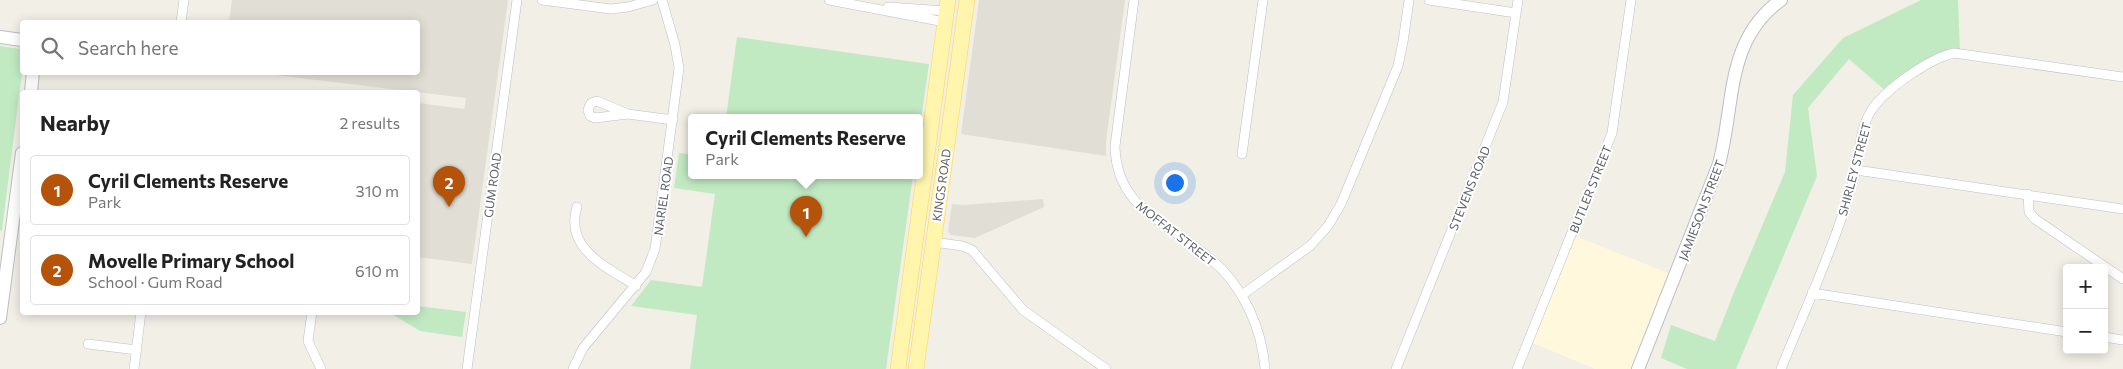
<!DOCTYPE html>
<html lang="en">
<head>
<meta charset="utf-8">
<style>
	:root { --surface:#fff; --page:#f2f2f2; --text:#222; --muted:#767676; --line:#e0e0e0; --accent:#b45309 }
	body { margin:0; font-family:Commissioner,sans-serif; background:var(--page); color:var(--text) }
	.controls { position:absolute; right:15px; bottom:15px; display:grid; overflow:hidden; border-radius:5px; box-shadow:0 2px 12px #0003 }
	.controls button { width:45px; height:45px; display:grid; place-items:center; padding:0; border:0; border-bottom:1px solid var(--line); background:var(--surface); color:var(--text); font:25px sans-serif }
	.you { position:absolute; left:1174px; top:182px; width:18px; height:18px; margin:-12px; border:4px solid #fff; border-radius:50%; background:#1a73e8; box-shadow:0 0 0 8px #1a73e833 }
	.badge { display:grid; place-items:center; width:32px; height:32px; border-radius:50%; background:var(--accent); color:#fff; font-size:16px; font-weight:700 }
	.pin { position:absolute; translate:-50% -41px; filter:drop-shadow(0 1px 2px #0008) }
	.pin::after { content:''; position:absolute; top:26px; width:18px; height:15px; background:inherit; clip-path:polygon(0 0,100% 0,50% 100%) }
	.popup { position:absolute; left:688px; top:114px; width:235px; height:65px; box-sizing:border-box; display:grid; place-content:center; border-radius:5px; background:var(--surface); filter:drop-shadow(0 1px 4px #0005); font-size:16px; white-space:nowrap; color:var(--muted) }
	.popup b { font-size:19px; color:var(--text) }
	.popup::after { content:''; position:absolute; left:50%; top:100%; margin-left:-10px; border:10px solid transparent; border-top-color:var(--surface) }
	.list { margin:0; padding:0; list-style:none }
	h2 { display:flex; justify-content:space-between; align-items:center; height:65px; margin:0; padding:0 20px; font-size:21px }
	h2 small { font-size:16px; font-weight:400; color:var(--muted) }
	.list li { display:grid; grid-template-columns:32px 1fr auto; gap:15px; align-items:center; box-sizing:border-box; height:70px; margin:0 10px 10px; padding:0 10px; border:1px solid var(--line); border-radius:5px }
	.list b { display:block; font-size:19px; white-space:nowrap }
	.list p { margin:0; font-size:16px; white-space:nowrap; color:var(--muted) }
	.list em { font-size:16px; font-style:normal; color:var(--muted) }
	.icon { flex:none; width:28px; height:28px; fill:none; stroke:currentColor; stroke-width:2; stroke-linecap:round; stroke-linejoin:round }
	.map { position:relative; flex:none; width:2123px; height:369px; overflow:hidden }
	.search { position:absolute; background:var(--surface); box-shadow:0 2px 12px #0003; left:20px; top:20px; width:400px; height:55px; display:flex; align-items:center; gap:12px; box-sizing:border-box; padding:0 18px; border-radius:5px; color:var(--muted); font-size:19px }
	.panel { position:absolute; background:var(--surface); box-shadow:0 2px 12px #0003; left:20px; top:90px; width:400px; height:225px; border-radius:5px }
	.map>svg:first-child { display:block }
	.commercial { fill:#fff8dd }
	.education { fill:#e1ded5 }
	.green { fill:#c1eac2 }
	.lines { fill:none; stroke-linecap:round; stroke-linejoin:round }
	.street-casing { stroke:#bdbfc6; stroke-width:10 }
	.secondary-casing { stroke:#bbbec5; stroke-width:14 }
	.primary-casing { stroke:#fdd452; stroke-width:16 }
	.street { stroke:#fff; stroke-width:9 }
	.secondary { stroke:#fff; stroke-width:12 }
	.primary { stroke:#fff5ad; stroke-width:15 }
	.labels { text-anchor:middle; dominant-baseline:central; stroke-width:4; stroke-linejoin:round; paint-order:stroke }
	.street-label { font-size:12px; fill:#5d6168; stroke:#fff }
</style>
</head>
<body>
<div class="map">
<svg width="2123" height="369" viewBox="0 0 2123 369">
	<rect width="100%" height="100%" fill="#f1efe6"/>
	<path class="commercial" d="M1575 236 1671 274 1633 369H1595L1533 343Z"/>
	<path class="education" d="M232 0H508L472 264 418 257V103L464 109 466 98 267 74 418 72V22H229Z
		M979 0H1125L1106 141V156L961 134Z
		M1043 199 1044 207 975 238 951 235 948 231 952 204 963 205Z"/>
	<path class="green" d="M1921 0H1958L1960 53H1954L1887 92 1849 59 1808 108 1817 176 1736 369H1687L1661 358 1671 325 1715 341 1732 297 1785 172 1793 95 1843 38Z
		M737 37 929 64 920 127V118H726Z
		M0 46 20 49 22 51V72L2 230 0 231Z
		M679 153 692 155V176H913L886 369H690L697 315 631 306 651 280 702 287 715 194 674 188Z
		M418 306 466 312 462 337 420 331 392 314 393 313 418 312Z"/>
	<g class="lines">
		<defs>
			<path id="street" d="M542 0 611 9 628 7 653 0
				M829 0 945 22
				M1134 0 1115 146C1116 210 1170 223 1211 259 1243 286 1262 328 1265 369
				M1429 0 1516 13
				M888 7 946 11
				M181 22 184 0
				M628 114 597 101 591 103 588 110 590 116 595 118 628 114 673 120
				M1242 154 1263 0
				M1856 170 2123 209
				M2028 194 2029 212 2035 219 2123 279
				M577 207C564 249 607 267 636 286
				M934 242 962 246 972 250 1023 310 1106 369
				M1812 293 2067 332
				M1242 295 1310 246 1328 226 1341 204 1398 66 1403 42 1409 0
				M312 312 308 341 321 369
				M2104 337 2123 340
				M88 344 137 350
				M134 369 141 312
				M467 369 517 0
				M573 369 583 348 646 272 655 249 679 68 675 45 662 0
				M1396 369 1503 102 1518 0
				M1517 369 1612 133 1631 0
				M1781 369C1802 316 1827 264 1844 210 1848 196 1853 183 1856 169 1860 149 1860 129 1871 111 1884 90 1930 58 1954 53L2123 77"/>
			<path id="secondary" d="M0 37 22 40
				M31 92 33 72
				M0 318 22 153
				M1638 369 1719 164C1735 104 1725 40 1781 0"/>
			<path id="primary" d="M898 369 948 0
				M916 369 967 0"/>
		</defs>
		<use href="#street" class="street-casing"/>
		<use href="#secondary" class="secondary-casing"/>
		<use href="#primary" class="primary-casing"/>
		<use href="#street" class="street"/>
		<use href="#secondary" class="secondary"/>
		<use href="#primary" class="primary"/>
	</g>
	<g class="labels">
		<g class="street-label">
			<text transform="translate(1854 169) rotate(-75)">SHIRLEY STREET</text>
			<text transform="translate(492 185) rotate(-82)">GUM ROAD</text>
			<text transform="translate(941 185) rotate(-82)">KINGS ROAD</text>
			<text transform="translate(1469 188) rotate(-68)">STEVENS ROAD</text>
			<text transform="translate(1590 189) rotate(-68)">BUTLER STREET</text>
			<text transform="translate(663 196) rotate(-82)">NARIEL ROAD</text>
			<text transform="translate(1701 210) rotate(-69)">JAMIESON STREET</text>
			<text transform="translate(1176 233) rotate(38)">MOFFAT STREET</text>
		</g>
	</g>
</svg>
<div class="controls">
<button>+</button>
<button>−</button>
</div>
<div class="you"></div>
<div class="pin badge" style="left:806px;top:237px">1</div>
<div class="popup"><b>Cyril Clements Reserve</b>Park</div>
<div class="pin badge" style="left:449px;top:207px">2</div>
<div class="search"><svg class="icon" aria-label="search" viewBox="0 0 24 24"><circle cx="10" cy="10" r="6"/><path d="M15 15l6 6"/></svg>Search here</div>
<section class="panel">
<h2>Nearby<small>2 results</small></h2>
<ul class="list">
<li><span class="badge">1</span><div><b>Cyril Clements Reserve</b><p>Park</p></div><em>310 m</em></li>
<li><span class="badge">2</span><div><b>Movelle Primary School</b><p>School · Gum Road</p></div><em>610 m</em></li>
</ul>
</section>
</div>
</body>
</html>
